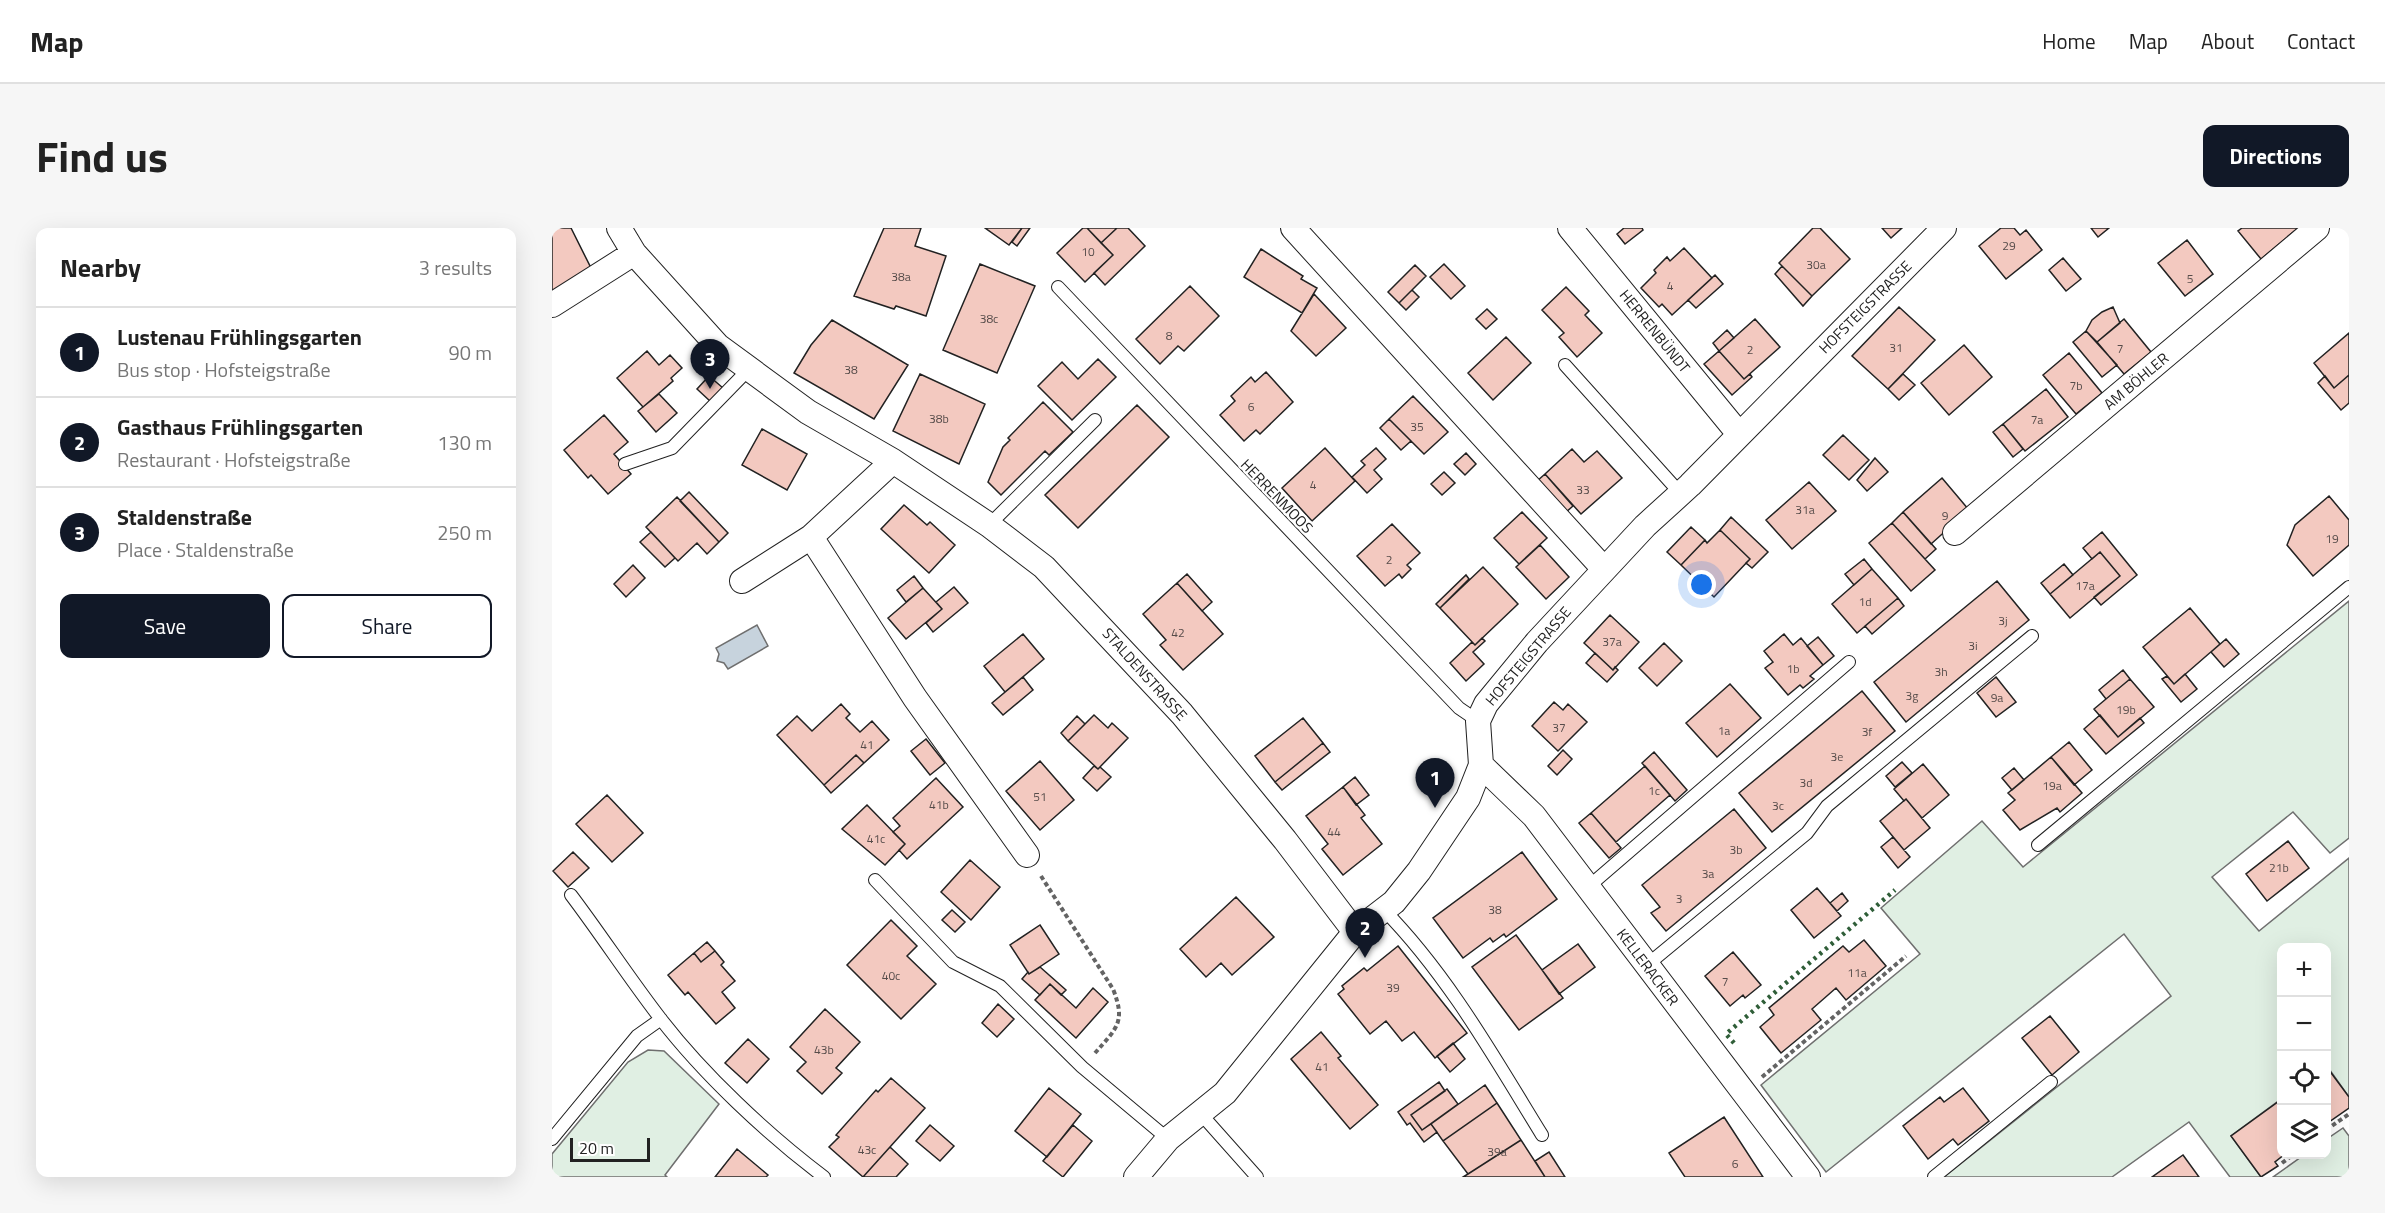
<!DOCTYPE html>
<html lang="en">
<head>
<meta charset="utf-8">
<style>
	:root { --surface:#fff; --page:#f6f6f6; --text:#222; --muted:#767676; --line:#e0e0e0; --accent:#111827 }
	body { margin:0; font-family:"Titillium Web",sans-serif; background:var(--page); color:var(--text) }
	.controls { position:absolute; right:18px; bottom:18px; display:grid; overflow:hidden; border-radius:12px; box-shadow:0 6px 24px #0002 }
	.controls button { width:54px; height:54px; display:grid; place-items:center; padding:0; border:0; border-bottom:2px solid var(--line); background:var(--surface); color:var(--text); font:30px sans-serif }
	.scale { position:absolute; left:18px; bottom:15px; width:80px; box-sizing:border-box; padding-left:6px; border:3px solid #222; border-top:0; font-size:16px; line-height:21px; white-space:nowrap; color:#222; -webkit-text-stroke:4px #fff; paint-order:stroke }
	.you { position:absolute; left:1150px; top:357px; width:21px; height:21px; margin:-15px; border:4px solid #fff; border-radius:50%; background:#1a73e8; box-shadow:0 0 0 9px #1a73e833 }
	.badge { display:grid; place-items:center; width:39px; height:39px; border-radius:50%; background:var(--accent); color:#fff; font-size:20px; font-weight:700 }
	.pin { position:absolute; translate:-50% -50px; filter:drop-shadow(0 2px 3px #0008) }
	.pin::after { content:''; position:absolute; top:32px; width:21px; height:18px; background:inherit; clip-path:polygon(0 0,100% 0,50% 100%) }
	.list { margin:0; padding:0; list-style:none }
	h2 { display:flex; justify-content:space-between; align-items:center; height:78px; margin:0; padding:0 24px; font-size:26px }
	h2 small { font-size:20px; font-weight:400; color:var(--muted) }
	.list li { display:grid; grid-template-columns:39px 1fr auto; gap:18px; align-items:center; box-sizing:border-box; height:90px; padding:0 24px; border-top:2px solid var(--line) }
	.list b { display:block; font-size:22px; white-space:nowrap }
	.list p { margin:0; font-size:20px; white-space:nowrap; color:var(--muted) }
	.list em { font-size:20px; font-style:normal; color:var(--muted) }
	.actions { display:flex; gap:12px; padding:18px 24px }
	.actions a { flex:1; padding:14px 0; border:2px solid var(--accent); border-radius:12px; text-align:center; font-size:21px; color:var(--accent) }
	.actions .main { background:var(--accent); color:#fff }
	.icon { flex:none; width:33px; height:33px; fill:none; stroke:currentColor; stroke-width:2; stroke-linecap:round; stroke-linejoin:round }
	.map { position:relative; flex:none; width:1797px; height:949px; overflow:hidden; border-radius:12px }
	header { display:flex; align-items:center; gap:36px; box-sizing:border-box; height:84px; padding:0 30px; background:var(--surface); border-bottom:2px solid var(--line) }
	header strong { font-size:28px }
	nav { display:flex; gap:33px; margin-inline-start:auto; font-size:21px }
	.intro { display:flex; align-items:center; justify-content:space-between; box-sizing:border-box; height:144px; padding:0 36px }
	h1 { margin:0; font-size:42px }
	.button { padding:15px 27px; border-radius:12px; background:var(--accent); color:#fff; font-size:21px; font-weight:700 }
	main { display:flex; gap:36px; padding:0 36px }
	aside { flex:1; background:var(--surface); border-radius:12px; box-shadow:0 6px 24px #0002 }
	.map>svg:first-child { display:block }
	.green { fill:#e0efe3; stroke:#6f6f6f; stroke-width:1.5 }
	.water { fill:#c7d3dd; stroke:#6f6f6f; stroke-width:1.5 }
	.building { fill:#f3c9c0; stroke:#222; stroke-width:1.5 }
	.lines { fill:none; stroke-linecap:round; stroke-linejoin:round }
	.service-casing { stroke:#222; stroke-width:14 }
	.minor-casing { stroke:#222; stroke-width:26 }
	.path { stroke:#646464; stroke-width:4; stroke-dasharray:4.5 3; stroke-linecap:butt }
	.service { stroke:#fff; stroke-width:12 }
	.minor { stroke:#fff; stroke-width:24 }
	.hedge { stroke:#2f5e38; stroke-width:4.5; stroke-dasharray:3 4.5; stroke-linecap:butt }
	.labels { text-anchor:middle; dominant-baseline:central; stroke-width:4.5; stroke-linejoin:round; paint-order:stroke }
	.number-label { font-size:12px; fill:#564c4a }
	.street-label { font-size:15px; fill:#222; stroke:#fff }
</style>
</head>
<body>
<header>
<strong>Map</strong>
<nav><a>Home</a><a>Map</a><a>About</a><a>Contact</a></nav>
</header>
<div class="intro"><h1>Find us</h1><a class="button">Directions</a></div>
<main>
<aside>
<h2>Nearby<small>3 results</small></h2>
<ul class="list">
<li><span class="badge">1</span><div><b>Lustenau Frühlingsgarten</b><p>Bus stop · Hofsteigstraße</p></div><em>90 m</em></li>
<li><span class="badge">2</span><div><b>Gasthaus Frühlingsgarten</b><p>Restaurant · Hofsteigstraße</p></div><em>130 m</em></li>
<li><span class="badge">3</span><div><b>Staldenstraße</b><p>Place · Staldenstraße</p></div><em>250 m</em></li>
</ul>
<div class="actions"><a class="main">Save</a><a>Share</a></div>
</aside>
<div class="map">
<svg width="1797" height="949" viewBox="0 0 1797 949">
	<rect width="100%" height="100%" fill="#fff"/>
	<path class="green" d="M1797 373V610L1778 625 1741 584 1660 649 1707 703 1797 630V869L1775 838 1774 720H1730L1729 871 1679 908 1709 949H1678L1637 894 1560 949H1392L1619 768 1572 706 1274 944 1209 857 1368 726 1329 680 1430 593 1471 639Z
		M96 822 112 823 167 876 113 947 115 949H0V926L76 834Z
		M1791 900 1797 908V949H1721L1752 927 1774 926 1775 911Z"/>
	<path class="water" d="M205 397 216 418 176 441 172 435 165 433 167 426 164 420Z"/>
	<path class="building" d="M0 0H19L41 44 0 64Z
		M332 0H369L363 18 394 28 374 88 344 78 342 81 302 68Z
		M433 0H470L457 17Z
		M470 0H478L465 18 460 14Z
		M531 0H535L561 27 533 54 505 25Z
		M535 0H565L549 15Z
		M565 0H576L593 18 553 57 542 45 561 27 549 15Z
		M1072 0H1090L1091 2 1073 16 1065 6Z
		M1261 0H1268L1298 31 1260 68 1227 35Z
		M1330 0H1350L1339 10Z
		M1449 0H1462L1468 7 1474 2 1490 22 1454 51 1427 18Z
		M1539 0H1557L1546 9Z
		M1690 0H1746L1709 31 1686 3Z
		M1635 12 1661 46 1633 68 1606 35Z
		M1132 20 1160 50 1120 87 1110 76 1107 79 1089 60 1104 45 1102 42 1115 29 1118 33Z
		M709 21 751 48 749 51 765 60 750 85 692 49Z
		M1511 30 1529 51 1514 63 1497 42Z
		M428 36 483 58 445 145 391 122Z
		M892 36 913 58 899 71 878 49Z
		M863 37 874 48 847 75 836 64Z
		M1230 38 1260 68 1251 78 1223 46Z
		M1163 47 1171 56 1144 80 1136 72Z
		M638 58 667 88 632 123 626 118 608 136 584 111Z
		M1014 59 1037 83 1033 87 1050 105 1025 129 1007 109 1012 105 990 82Z
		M860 62 867 69 854 82 847 75Z
		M762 66 794 100 764 128 739 103Z
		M1347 79 1383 112 1336 161 1300 128Z
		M1561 79 1568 95 1545 114 1534 103 1540 92 1550 84Z
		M935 81 945 91 934 101 924 91Z
		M1203 91 1228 119 1192 151 1167 123Z
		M1572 91 1599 124 1572 146 1545 114Z
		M280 92 356 137 322 191 242 145 259 117Z
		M1175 102 1182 110 1167 123 1161 115Z
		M1534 103 1565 137 1550 149 1521 114Z
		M1797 105V147L1782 160 1762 135Z
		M954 109 979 135 941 172 916 145Z
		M1412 117 1440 149 1397 187 1369 155Z
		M95 123 107 137 118 127 130 140 119 150 121 153 91 179 65 150Z
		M1167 123 1192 151 1198 146 1200 149 1180 167 1152 136Z
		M1517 125 1550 165 1524 186 1491 147Z
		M546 131 564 149 520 192 486 158 510 134 526 151Z
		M714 144 741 174 708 206 704 202 692 213 668 187 683 173 679 168 699 149 703 154Z
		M368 146 433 176 407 236 341 203Z
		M1351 146 1363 157 1347 172 1336 161Z
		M1797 147V175L1789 182 1766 155 1773 148 1782 160Z
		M157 148 171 160 159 174 145 161Z
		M1494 161 1516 189 1473 223 1451 196Z
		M107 166 125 185 104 204 86 183Z
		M861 168 896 204 872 226 837 191Z
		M491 174 521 204 497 227 493 223 449 267 436 254 451 219 458 212 456 210Z
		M585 177 617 209 526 300 493 267Z
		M52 187 76 214 62 226 79 246 56 266 39 247 36 250 12 222Z
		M837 191 859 213 849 222 828 200Z
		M1451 196 1471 221 1461 229 1441 204Z
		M210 201 255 226 235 262 190 237Z
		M1291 207 1317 232 1297 252 1271 227Z
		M773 220 803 253 760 293 730 260Z
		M824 220 834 231 822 242 830 251 815 265 800 249 813 237 809 233Z
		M1020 221 1032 234 1045 223 1070 250 1029 286 993 246Z
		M914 225 924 236 913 247 902 236Z
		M1323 230 1336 244 1315 263 1305 252Z
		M892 244 903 255 890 267 879 256Z
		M993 246 1021 278 1013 285 984 254Z
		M1390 250 1417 282 1379 316 1351 284Z
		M1257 254 1284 283 1240 321 1214 292Z
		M137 264 176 305 167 314 128 273Z
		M1777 268 1797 292V317L1761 348 1735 317 1743 297Z
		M125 269 167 314 155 326 145 315 126 333 94 299Z
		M352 277 375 297 378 294 403 317 377 345 329 301Z
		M970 284 995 310 967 336 942 310Z
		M1351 284 1384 321 1373 331 1340 295Z
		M1179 289 1216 324 1200 340 1194 335 1198 331 1168 302Z
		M1340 295 1383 342 1359 363 1317 315Z
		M840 296 868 325 855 337 859 341 850 350 847 346 833 358 805 328Z
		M1139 299 1153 312 1129 337 1115 324Z
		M1168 302 1198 331 1162 369 1129 337 1153 312 1155 315Z
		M99 304 123 330 113 339 88 314Z
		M1550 304 1585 347 1549 377 1542 369 1568 348 1548 324 1540 331 1531 320Z
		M988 317 1017 349 994 371 964 339Z
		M1548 324 1568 348 1518 390 1498 366Z
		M1312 331 1320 341 1302 357 1293 346Z
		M1512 336 1521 347 1498 366 1489 355Z
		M81 337 93 350 74 369 62 356Z
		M931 339 966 376 923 417 888 380Z
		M1320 341 1346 370 1305 405 1280 376Z
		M635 346 660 374 650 383 625 355Z
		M914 347 917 351 888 380 884 376Z
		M362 348 371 360 354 374 345 362Z
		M1445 353 1477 392 1354 494 1322 454Z
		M625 355 671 406 631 442 608 417 614 412 591 386Z
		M402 359 416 375 381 404 374 395 390 381 384 374Z
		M371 360 390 381 354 411 336 390Z
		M1346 370 1352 378 1320 406 1313 398Z
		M1638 380 1668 416 1622 456 1591 419Z
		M1058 387 1087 414 1061 442 1032 415Z
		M471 406 492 431 453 464 432 438Z
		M1232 406 1241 417 1249 410 1271 437 1258 448 1262 451 1251 460 1248 457 1236 467 1213 440 1221 434 1212 423Z
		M1266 409 1282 428 1271 437 1255 418Z
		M930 410 933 413 921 424 932 436 914 453 898 435 920 414 923 417Z
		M1674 411 1687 426 1672 439 1659 424Z
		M1112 415 1130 433 1105 458 1087 440Z
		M1043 425 1061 442 1063 439 1066 442 1055 454 1034 435Z
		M1571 442 1578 451 1554 471 1547 462Z
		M1633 446 1645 461 1629 474 1610 451 1615 448 1622 456Z
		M471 449 481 462 451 487 440 475Z
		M1444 449 1464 474 1444 489 1425 465Z
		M1578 451 1602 479 1566 509 1542 481Z
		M1178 456 1209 490 1165 529 1134 495Z
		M1310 463 1343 503 1220 604 1187 565Z
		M1002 474 1011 482 1016 476 1035 494 1006 523 980 498Z
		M289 476 298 486 294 490 308 504 320 493 337 512 312 535 304 527 272 557 225 507 245 488 260 503Z
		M542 487 556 500 560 495 576 510 546 541 516 513Z
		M1548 487 1566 509 1588 490 1592 495 1554 526 1532 501Z
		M525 488 533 496 516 513 509 505Z
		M751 490 771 515 723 554 703 528Z
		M374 511 393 535 378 547 359 523Z
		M1517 514 1540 542 1522 557 1499 529Z
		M771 515 778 524 730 562 723 554Z
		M1011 522 1020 531 1005 547 996 538Z
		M1102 524 1135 562 1123 573 1090 535Z
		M304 527 312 535 279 565 272 557Z
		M1499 529 1530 565 1508 584 1505 580 1468 602 1451 582 1463 572 1456 565Z
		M488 533 522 572 488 602 454 563Z
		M1350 534 1360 545 1343 559 1334 548Z
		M1371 536 1397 567 1370 590 1354 571 1352 573 1342 561Z
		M542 538 546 541 548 539 559 549 545 563 531 550Z
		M1093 538 1118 567 1064 614 1039 585Z
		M1462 540 1472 552 1460 562 1450 550Z
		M803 549 817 567 804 577 791 559Z
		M384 550 411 579 355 631 347 622 353 616 341 604 348 598 341 590Z
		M791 559 813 587 809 590 830 616 791 647 770 621 776 616 754 588Z
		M55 567 91 605 60 634 24 596Z
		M1354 571 1378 600 1352 622 1328 593Z
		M315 577 353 616 333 637 290 601Z
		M1182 581 1214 620 1114 703 1099 685 1108 679 1090 657Z
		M1039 585 1069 620 1057 630 1027 595Z
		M1341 609 1358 629 1346 640 1329 619Z
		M1736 613 1757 640 1715 673 1694 646Z
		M21 624 37 640 16 659 1 643Z
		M970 624 1005 671 954 709 952 706 941 714 938 710 911 730 881 690Z
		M418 632 448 659 419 692 389 664Z
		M1265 660 1289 688 1262 710 1239 682Z
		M1290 665 1296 673 1285 683 1278 675Z
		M684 669 722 709 680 747 669 735 654 749 628 721Z
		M400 682 413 694 403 704 390 692Z
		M339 692 365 718 355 728 384 756 349 791 295 737Z
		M488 697 507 726 477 746 458 717Z
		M964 707 1011 770 967 802 920 739Z
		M1312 712 1334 738 1294 772 1284 760 1260 781 1269 792 1229 825 1208 799 1222 787 1217 780 1291 718 1297 724Z
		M155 714 163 723 149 734 142 725Z
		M1026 716 1043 739 1007 766 990 742Z
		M846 718 915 805 883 830 862 804 850 813 834 793 818 806 786 766 792 761 790 758 812 740 815 743Z
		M163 723 172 734 169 737 183 753 170 764 183 780 164 796 136 764 133 767 116 747 142 725 149 734Z
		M1181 724 1209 757 1193 770 1191 767 1178 778 1153 748Z
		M488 739 514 762 509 767 498 756 488 767 470 751 476 744 477 746Z
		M498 756 524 780 541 760 556 774 524 810 483 772Z
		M446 776 462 791 445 809 430 795Z
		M273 781 308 814 284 840 290 845 270 866 245 843 254 834 238 819Z
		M1498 788 1527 824 1500 847 1470 810Z
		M769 804 789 828 786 830 826 877 798 901 739 831Z
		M196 811 217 831 195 855 173 835Z
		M901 815 913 831 898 844 885 828Z
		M1774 838 1797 869V880L1774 896Z
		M339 850 373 880 311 949 277 919 287 909 284 907 324 862 326 864Z
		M887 854 893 863 859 887 870 902 879 896 885 904 872 914 858 895 855 897 846 884Z
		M933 857 945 875 891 913 879 896Z
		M497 860 529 886 495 929 463 903Z
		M1411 860 1437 893 1406 917 1401 911 1376 931 1351 898 1388 869 1392 874Z
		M895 861 906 876 870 902 859 887Z
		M1730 871V926H1733L1723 934 1726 938 1709 949 1679 908Z
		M945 875 969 912 916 946 891 913Z
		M1172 889 1211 949H1133L1117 925Z
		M378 897 402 918 388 933 364 913Z
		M521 897 540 913 511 949 491 933Z
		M969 912 993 949H911L916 946Z
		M338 919 356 936 344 949H311Z
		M185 921 216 947 214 949H163Z
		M997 924 1013 949H993L983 933Z
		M1631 927 1647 949H1600Z"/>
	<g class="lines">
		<defs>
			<path id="service" d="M506 59 907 480 926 493
				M1013 137 1129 266
				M73 236 120 220 197 141
				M437 297 543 192
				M1486 617 1797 359
				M323 652 401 734 448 758 530 839 616 911
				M1035 660 1297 434
				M19 667C50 708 77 750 108 790 151 846 215 906 272 949
				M831 681C896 747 942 829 990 907
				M1095 737 1255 605 1275 578 1480 408
				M649 886 705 949
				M0 911 85 808 109 791
				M1382 949 1499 854"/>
			<path id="minor" d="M67 0 82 25 166 118 256 184 341 233 437 297 492 339 630 486 733 612 803 704
				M741 0 1052 341
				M1018 0 1187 206
				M0 77 82 25
				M1403 305 1765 0
				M259 309 363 470 475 627
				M190 353 259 309 341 233
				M929 537 982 588 1256 949
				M584 949 616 911 673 865 803 704 842 674 867 643 916 570 929 537 926 493 934 476 985 414 1093 298 1138 257 1392 0"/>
		</defs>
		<use href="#service" class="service-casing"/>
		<use href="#minor" class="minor-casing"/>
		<path class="path" d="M489 648 561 761C574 794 565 800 543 825
			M1210 849 1354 728
			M1774 902 1797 886
			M1730 935 1742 926"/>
		<use href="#service" class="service"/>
		<use href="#minor" class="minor"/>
		<path class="hedge" d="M1182 815 1174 806 1343 662"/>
	</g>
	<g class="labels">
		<g class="number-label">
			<text x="1457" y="17">29</text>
			<text x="536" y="23">10</text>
			<text x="1264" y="36">30a</text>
			<text x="349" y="48">38a</text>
			<text x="1638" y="50">5</text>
			<text x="1118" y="57">4</text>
			<text x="437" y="90">38c</text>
			<text x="617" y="107">8</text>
			<text x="1344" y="119">31</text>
			<text x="1568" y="120">7</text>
			<text x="1198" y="121">2</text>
			<text x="299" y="141">38</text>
			<text x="1524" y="157">7b</text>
			<text x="699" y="178">6</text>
			<text x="387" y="190">38b</text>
			<text x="1485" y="191">7a</text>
			<text x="865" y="198">35</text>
			<text x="761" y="256">4</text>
			<text x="1031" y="261">33</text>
			<text x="1253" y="281">31a</text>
			<text x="1393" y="287">9</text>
			<text x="1780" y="310">19</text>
			<text x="837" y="331">2</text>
			<text x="1533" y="357">17a</text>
			<text x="1313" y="373">1d</text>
			<text x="1451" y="392">3j</text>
			<text x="626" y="404">42</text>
			<text x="1060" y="413">37a</text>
			<text x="1421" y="417">3i</text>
			<text x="1241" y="440">1b</text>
			<text x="1389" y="443">3h</text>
			<text x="1360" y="467">3g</text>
			<text x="1445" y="469">9a</text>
			<text x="1574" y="481">19b</text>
			<text x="1007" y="499">37</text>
			<text x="1172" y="502">1a</text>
			<text x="1315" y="503">3f</text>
			<text x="315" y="516">41</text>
			<text x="1285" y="528">3e</text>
			<text x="1254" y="554">3d</text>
			<text x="1500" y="557">19a</text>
			<text x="1102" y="562">1c</text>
			<text x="488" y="568">51</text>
			<text x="387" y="576">41b</text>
			<text x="1226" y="577">3c</text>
			<text x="782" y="603">44</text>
			<text x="324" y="610">41c</text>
			<text x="1184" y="621">3b</text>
			<text x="1727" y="639">21b</text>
			<text x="1156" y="645">3a</text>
			<text x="1127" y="670">3</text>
			<text x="943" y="681">38</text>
			<text x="1305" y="744">11a</text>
			<text x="339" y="747">40c</text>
			<text x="1173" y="753">7</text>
			<text x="841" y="759">39</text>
			<text x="272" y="821">43b</text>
			<text x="770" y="838">41</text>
			<text x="315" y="921">43c</text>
			<text x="945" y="923">39a</text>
			<text x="1183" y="935">6</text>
		</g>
		<g class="street-label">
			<text transform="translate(1313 79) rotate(-45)">HOFSTEIGSTRASSE</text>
			<text transform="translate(1103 103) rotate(51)">HERRENBÜNDT</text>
			<text transform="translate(1584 153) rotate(-40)">AM BÖHLER</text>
			<text transform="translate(725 268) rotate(46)">HERRENMOOS</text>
			<text transform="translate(976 428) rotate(-50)">HOFSTEIGSTRASSE</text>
			<text transform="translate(593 446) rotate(48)">STALDENSTRASSE</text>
			<text transform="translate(1096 739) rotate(53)">KELLERACKER</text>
		</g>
	</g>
</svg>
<div class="controls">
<button>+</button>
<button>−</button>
<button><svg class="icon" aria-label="locate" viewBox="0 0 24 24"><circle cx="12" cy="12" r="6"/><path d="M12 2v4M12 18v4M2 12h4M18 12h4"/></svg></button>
<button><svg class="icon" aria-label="layers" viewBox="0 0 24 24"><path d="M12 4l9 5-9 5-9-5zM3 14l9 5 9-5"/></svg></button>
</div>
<div class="scale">20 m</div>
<div class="you"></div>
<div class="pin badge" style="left:883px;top:580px">1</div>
<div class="pin badge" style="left:813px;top:730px">2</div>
<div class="pin badge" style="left:158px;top:161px">3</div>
</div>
</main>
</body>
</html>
